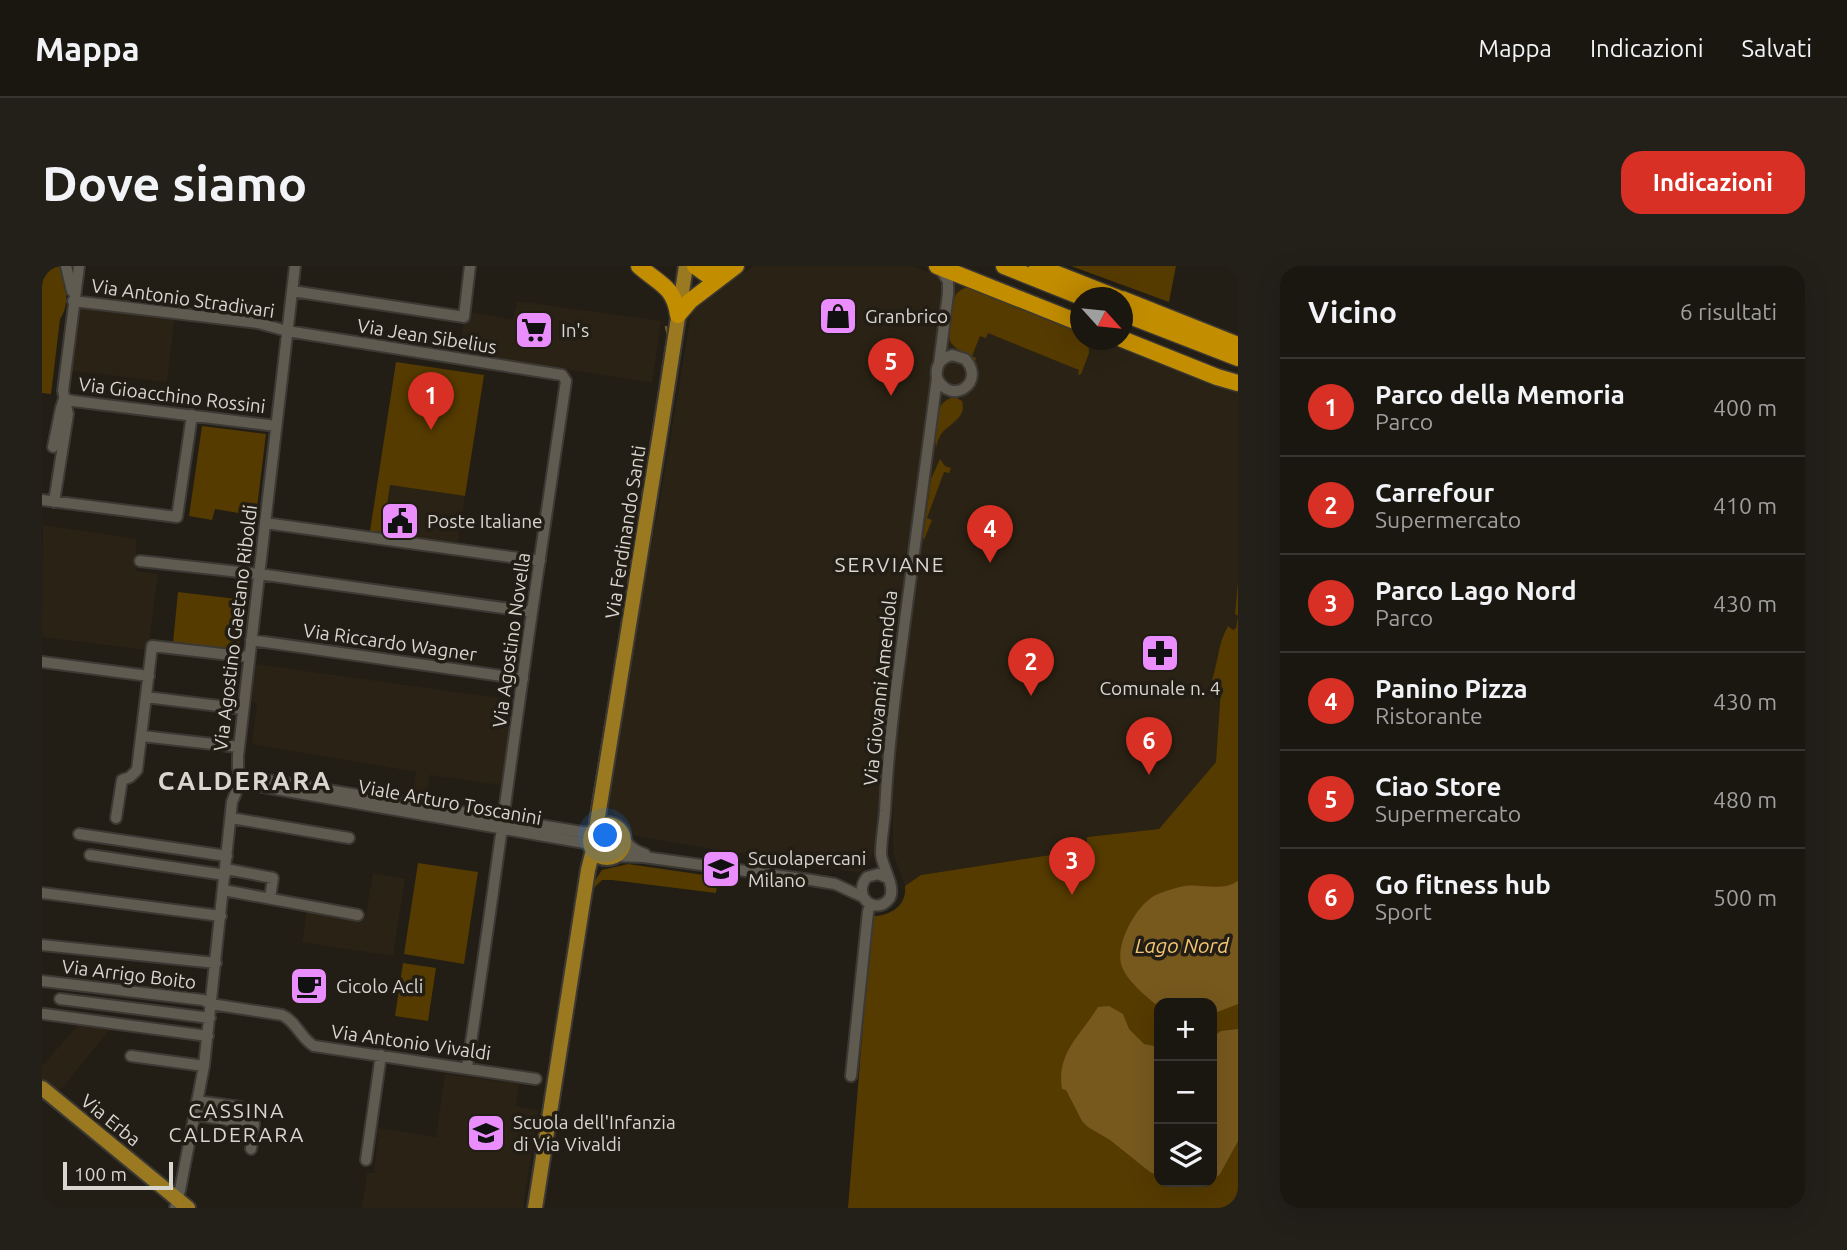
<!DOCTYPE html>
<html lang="it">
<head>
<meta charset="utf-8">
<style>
	:root { --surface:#1a1610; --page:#231f19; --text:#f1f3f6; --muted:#9f9f9f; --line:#383530; --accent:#d93025 }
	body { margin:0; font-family:Ubuntu,sans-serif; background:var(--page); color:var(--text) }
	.controls { position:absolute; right:21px; bottom:21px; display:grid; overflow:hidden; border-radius:14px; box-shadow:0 7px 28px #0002 }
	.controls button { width:63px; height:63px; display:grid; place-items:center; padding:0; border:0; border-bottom:2px solid var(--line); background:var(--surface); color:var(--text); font:35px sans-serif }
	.compass { position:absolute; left:1028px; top:21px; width:63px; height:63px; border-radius:50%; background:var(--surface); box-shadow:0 7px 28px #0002; rotate:117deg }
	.scale { position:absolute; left:21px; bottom:18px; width:110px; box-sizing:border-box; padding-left:7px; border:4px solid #d9d6d0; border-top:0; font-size:19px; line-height:24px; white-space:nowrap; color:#d9d6d0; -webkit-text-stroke:5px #221d15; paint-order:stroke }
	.you { position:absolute; left:564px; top:570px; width:24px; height:24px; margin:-18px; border:5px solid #fff; border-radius:50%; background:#1a73e8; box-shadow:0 0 0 10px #1a73e833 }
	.badge { display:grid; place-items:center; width:46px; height:46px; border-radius:50%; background:var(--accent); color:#fff; font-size:23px; font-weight:700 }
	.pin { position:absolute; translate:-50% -58px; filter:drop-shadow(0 2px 4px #0008) }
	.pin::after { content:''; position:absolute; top:37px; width:24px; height:21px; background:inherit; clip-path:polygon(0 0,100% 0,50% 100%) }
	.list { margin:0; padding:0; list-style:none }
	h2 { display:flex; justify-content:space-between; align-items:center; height:91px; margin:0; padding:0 28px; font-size:30px }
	h2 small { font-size:23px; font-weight:400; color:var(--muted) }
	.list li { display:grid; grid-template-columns:46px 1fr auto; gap:21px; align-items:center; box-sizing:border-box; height:98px; padding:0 28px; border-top:2px solid var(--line) }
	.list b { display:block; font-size:26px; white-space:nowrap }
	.list p { margin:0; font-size:23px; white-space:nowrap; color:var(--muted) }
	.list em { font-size:23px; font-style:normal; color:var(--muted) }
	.icon { flex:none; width:38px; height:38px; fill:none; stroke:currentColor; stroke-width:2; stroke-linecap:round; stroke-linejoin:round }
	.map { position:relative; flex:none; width:1196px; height:942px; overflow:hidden; border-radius:21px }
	header { display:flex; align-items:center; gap:42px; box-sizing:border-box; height:98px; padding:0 35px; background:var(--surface); border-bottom:2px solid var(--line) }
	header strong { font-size:33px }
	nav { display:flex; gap:38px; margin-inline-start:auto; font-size:24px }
	.intro { display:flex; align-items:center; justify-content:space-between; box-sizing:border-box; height:168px; padding:0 42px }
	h1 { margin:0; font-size:49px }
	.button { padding:18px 32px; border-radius:21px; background:var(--accent); color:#fff; font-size:24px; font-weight:700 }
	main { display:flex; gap:42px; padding:0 42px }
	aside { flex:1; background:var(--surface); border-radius:21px; box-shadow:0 7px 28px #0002 }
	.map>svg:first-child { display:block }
	.built { fill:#2a2214 }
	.green { fill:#553b00; fill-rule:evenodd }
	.water { fill:#77591e }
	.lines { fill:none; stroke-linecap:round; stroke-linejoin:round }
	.stream { stroke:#77591e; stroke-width:2.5 }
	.minor-casing { stroke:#3c3934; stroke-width:14 }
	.major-casing { stroke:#3c3934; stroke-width:18 }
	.highway-casing { stroke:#3c3934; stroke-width:19 }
	.minor { stroke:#605b51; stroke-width:10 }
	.major { stroke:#9b7920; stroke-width:14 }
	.highway { stroke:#c38d00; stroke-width:16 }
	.labels { text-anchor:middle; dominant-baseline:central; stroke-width:7; stroke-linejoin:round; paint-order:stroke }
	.street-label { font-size:19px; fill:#d9d6d0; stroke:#221d15 }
	.poi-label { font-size:19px; fill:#d9d6d0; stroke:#221d15; text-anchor:start }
	.neighbourhood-label { font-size:21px; letter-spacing:2px; fill:#d9d6d0; stroke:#221d15 }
	.water-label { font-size:21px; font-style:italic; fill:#f3c672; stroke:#221d15 }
	.district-label { font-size:26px; font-weight:bold; letter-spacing:2px; fill:#d9d6d0; stroke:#221d15 }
</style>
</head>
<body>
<header>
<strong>Mappa</strong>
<nav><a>Mappa</a><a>Indicazioni</a><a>Salvati</a></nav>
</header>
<div class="intro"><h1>Dove siamo</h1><a class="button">Indicazioni</a></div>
<main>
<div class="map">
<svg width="1196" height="942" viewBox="0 0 1196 942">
	<rect width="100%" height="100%" fill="#221d15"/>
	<path class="built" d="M712 0H870L1038 62V74H1070L1196 123V315L1193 348 1196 350 1194 362 1191 364 1184 362 1181 369 1180 381 1175 390 1174 402 1170 414 1179 422 1174 496 1117 563 1045 571V583L1028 586 879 609 863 620 851 587 850 485 836 582 818 607 587 569 566 539 594 363 620 222 650 43 664 30Z
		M475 35 619 55 610 117 418 86 423 45 471 54Z
		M33 37 133 49 125 116 25 104Z
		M348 219 423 230 416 277 341 266Z
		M1 259 94 273V305L116 308 106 384 0 371Z
		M213 398 471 434 459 519 388 509 383 534 370 532 374 506 210 478 215 438 210 435Z
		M331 607 363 613 351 690 260 676 265 644 323 653Z
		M37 758 69 762 12 832 0 822V800Z
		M403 808 477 818 474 840 496 844 481 942H320L325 907H332L336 862 394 871Z"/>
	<path class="green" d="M0 0H17C23 16 29 37 18 53L9 128 0 127Z
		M1029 0H1134L1127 36Z
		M926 21 1038 63V74H1046L1047 87 1039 108 1036 109 1037 104 946 67 944 72 938 70 930 90 934 92 933 96C926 89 912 83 908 75 905 68 909 38 913 31 915 25 920 23 926 21Z
		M354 96 442 109 423 230 348 219 341 266 328 265Z
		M913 131 920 135C925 151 909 157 900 167 896 172 895 178 894 182 893 163 889 136 913 131Z
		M160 160 224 168 214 250 173 243 170 254 147 250Z
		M898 193 903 200 909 202 907 207 902 206 885 252 890 254 882 274 881 271 889 213Z
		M1196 315V942H806L830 650C848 650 865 640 863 620L879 609 1028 586 1045 583V571L1117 563 1174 496 1179 422 1170 414C1176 396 1176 377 1186 360L1191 364 1194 362 1196 350 1193 348ZM1117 737H1170V916H1117Z
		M136 326 203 334 196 386 131 377Z
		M376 597 436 606 422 698 362 688Z
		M586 598 676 611 674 627 570 614H560L552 622V616L560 604Z
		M361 697 394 702 386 755 353 750Z"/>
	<path class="water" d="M1196 615V738L1170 748V737H1117V741C1105 731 1086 716 1080 701 1072 680 1093 641 1112 630 1119 626 1130 623 1138 621 1158 616 1177 627 1196 615Z
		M1067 740 1081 748 1087 763 1102 778 1117 781V910L1108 906 1068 874 1046 861 1040 855 1024 824 1020 823C1014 787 1039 769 1056 741Z
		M1196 763V875L1178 908 1170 915V771L1179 765Z"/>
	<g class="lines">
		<path class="stream" d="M620 106 626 69 624 61
			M609 177 619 115
			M572 405 595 264
			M547 558 570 418"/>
		<defs>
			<path id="minor" d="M24 0 30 25
				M896 2 901 7 906 15V28L897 98
				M250 25 422 51 428 0
				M31 35 216 57 245 65 520 109 524 115C513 192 501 269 490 346 468 498 449 650 425 802
				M22 133 31 135 234 160
				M11 181 19 142 22 133
				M0 234 135 251 150 149
				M12 236 26 148 21 125 37 0
				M223 257 498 295
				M98 295 217 308 490 346
				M209 374 481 413
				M0 396 107 410
				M104 431 201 443
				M100 470 197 481
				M199 514 210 519 543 577 549 580
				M199 514 213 512 540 566H551
				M74 552 80 514 88 511 95 504 110 380 207 391
				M189 552 307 572
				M37 568 185 590
				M581 571C587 580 592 585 603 588
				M48 589 183 609
				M572 590 602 591 769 614 793 618 821 631
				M184 603 231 612 228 632
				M846 612 836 608 825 611C809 631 834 650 847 633 855 622 840 601 839 588 839 574 842 559 843 545 845 504 849 464 854 423 867 320 881 216 895 112 893 100 898 92 910 89L923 93C945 116 909 141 895 112
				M181 624 316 649
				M0 627 179 650
				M0 679 174 697
				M0 715 161 734 169 738 240 749C254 755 259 773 272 780L494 813
				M18 733 168 752
				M2 748 166 770
				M89 790 162 800
				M809 810 826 646 828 638
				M155 835 198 841
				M153 849 212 858 209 883
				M324 894 339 789
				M133 942 138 924 162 800 190 536 199 514 196 502V490L253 0"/>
			<path id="major" d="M548 575a17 17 0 1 1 34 0a17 17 0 1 1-34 0Z
				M554 563 620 155 644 0
				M0 822 146 942
				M493 942 546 604 551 584"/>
			<path id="highway" d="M597 0C617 18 632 20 636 49
				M653 0 664 8H682
				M895 0 1038 57
				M962 0 1042 32
				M995 0 1076 32
				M1080 33 1196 79
				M1080 47 1196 92
				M636 49 648 35 694 0
				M1080 73 1175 111 1196 117"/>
		</defs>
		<use href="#minor" class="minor-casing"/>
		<use href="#major" class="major-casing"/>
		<use href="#highway" class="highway-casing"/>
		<use href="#minor" class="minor"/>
		<use href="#major" class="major"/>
		<use href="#highway" class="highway"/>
	</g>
	<defs>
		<symbol id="shop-square" viewBox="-11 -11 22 22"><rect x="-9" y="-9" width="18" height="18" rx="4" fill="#ea8dfd" stroke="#221d15"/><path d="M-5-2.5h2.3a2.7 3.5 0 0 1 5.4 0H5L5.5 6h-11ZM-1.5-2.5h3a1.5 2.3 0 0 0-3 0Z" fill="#111"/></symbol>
		<symbol id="supermarket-square" viewBox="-11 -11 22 22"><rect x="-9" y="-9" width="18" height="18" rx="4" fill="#ea8dfd" stroke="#221d15"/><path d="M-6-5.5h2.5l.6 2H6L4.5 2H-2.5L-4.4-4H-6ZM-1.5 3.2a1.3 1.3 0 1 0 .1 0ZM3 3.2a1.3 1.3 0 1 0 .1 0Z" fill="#111"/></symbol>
		<symbol id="civic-square" viewBox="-11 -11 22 22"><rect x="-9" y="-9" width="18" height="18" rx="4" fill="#ea8dfd" stroke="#221d15"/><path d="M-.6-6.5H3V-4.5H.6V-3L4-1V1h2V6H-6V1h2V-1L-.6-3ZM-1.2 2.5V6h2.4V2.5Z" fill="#111"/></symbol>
		<symbol id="pharmacy-square" viewBox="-11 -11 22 22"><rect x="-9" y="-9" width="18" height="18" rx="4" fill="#ea8dfd" stroke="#221d15"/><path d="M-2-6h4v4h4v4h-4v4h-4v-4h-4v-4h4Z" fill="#111"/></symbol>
		<symbol id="school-square" viewBox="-11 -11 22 22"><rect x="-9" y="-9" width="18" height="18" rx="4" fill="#ea8dfd" stroke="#221d15"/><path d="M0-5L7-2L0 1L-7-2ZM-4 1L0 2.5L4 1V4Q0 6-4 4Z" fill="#111"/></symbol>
		<symbol id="cafe-square" viewBox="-11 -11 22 22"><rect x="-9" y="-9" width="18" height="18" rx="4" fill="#ea8dfd" stroke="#221d15"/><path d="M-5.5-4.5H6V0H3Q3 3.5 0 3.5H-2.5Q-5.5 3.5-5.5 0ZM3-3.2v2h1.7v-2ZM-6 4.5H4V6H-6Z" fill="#111"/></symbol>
	</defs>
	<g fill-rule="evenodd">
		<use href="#shop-square" x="774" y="28" width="44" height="44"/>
		<use href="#supermarket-square" x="470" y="42" width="44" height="44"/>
		<use href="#civic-square" x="336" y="233" width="44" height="44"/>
		<use href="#pharmacy-square" x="1096" y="365" width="44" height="44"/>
		<use href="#school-square" x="657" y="581" width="44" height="44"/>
		<use href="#cafe-square" x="245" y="698" width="44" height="44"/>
		<use href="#school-square" x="422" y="845" width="44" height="44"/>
	</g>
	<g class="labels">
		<g class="street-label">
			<text transform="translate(141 32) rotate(8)">Via Antonio Stradivari</text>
			<text transform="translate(385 70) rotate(9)">Via Jean Sibelius</text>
			<text transform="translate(130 129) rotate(7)">Via Gioacchino Rossini</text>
			<text transform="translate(583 266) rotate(-81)">Via Ferdinando Santi</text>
			<text transform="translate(193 362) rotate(-83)">Via Agostino Gaetano Riboldi</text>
			<text transform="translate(469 374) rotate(-82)">Via Agostino Novella</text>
			<text transform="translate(348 376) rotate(8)">Via Riccardo Wagner</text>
			<text transform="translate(838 422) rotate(-84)">Via Giovanni Amendola</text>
			<text transform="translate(408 536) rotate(10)">Viale Arturo Toscanini</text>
			<text transform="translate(87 708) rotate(7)">Via Arrigo Boito</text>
			<text transform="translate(369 776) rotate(8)">Via Antonio Vivaldi</text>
			<text transform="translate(69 854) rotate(39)">Via Erba</text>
		</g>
		<g class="poi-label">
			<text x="823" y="50">Granbrico</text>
			<text x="519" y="64">In's</text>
			<text x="385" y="255">Poste Italiane</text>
			<text x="1118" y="422" text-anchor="middle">Comunale n. 4</text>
			<text x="706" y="592">Scuolapercani<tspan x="706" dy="22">Milano</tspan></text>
			<text x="294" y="720">Cicolo Acli</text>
			<text x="471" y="856">Scuola dell'Infanzia<tspan x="471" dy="22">di Via Vivaldi</tspan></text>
		</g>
		<g class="neighbourhood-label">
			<text x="848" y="298">SERVIANE</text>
			<text x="195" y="844">CASSINA<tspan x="195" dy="24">CALDERARA</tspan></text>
		</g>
		<g class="water-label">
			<text x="1140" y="679">Lago Nord</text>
		</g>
		<g class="district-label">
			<text x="203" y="514">CALDERARA</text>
		</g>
	</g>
</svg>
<div class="controls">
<button>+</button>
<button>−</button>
<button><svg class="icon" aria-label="layers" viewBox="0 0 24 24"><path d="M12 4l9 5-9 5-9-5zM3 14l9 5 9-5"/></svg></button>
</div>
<svg class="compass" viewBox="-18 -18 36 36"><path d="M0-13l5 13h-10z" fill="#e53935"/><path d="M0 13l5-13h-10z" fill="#9f9f9f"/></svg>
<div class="scale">100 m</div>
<div class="you"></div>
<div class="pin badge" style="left:389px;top:164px">1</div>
<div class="pin badge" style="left:989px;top:430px">2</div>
<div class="pin badge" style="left:1030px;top:629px">3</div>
<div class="pin badge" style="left:948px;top:297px">4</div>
<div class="pin badge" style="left:849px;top:130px">5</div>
<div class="pin badge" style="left:1107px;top:509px">6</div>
</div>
<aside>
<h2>Vicino<small>6 risultati</small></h2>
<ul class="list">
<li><span class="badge">1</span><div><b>Parco della Memoria</b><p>Parco</p></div><em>400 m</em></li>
<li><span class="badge">2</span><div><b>Carrefour</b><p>Supermercato</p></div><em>410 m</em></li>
<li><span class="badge">3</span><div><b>Parco Lago Nord</b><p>Parco</p></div><em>430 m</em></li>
<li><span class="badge">4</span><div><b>Panino Pizza</b><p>Ristorante</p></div><em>430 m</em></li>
<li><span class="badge">5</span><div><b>Ciao Store</b><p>Supermercato</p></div><em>480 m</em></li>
<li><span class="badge">6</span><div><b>Go fitness hub</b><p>Sport</p></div><em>500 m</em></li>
</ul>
</aside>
</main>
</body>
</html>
